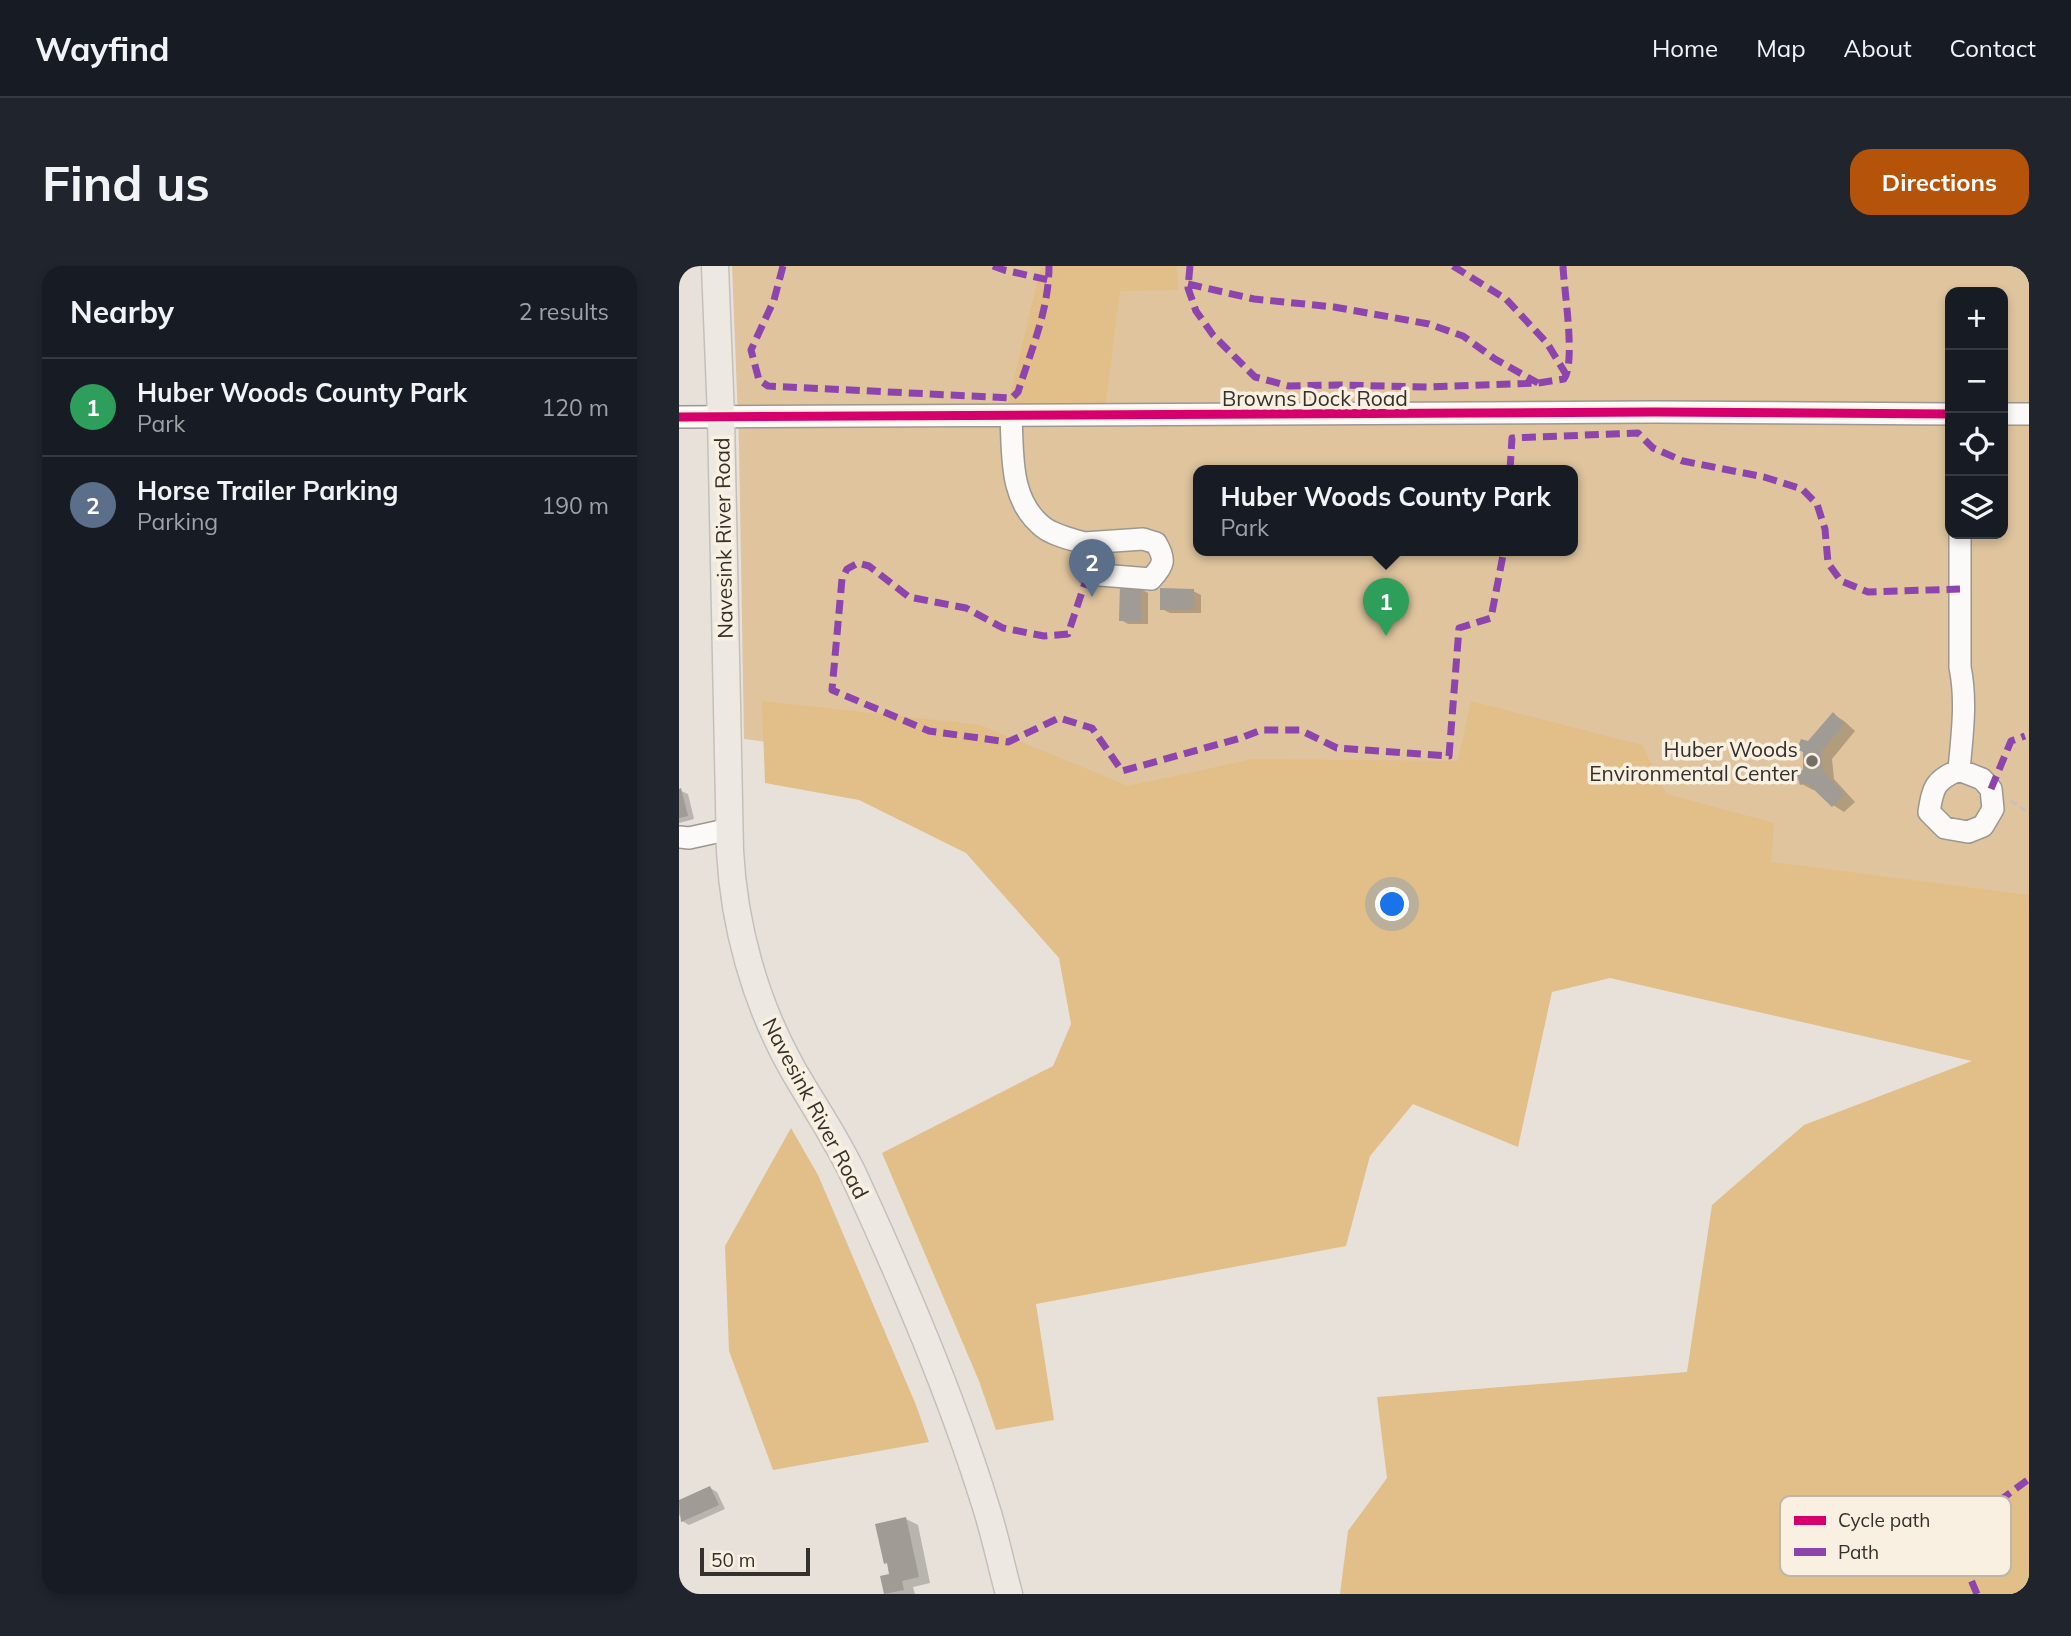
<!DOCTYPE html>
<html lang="en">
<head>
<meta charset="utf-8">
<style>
	:root { --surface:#171b24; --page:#20242c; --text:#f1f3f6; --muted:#9ea1a6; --line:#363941; --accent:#b45309 }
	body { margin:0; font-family:Mulish,sans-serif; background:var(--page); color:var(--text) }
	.controls { position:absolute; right:21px; top:21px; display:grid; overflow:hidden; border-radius:14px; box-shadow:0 4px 10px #0003 }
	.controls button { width:63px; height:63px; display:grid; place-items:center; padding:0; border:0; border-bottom:2px solid var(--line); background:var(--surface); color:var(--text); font:35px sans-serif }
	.scale { position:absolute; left:21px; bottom:18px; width:110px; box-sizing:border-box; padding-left:7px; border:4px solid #34302b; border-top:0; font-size:19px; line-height:24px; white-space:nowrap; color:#34302b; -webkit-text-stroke:5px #faf0e1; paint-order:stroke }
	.you { position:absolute; left:714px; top:639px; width:24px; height:24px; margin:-18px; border:5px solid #fff; border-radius:50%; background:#1a73e8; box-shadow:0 0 0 10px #1a73e833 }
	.badge { display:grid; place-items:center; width:46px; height:46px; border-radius:50%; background:var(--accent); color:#fff; font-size:23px; font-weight:700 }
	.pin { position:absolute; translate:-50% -58px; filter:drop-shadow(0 2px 4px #0008) }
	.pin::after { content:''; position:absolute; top:37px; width:24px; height:21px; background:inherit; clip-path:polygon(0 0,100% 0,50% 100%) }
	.popup { position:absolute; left:514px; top:199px; width:385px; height:91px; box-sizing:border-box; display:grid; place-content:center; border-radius:14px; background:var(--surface); filter:drop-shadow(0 2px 5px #0005); font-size:23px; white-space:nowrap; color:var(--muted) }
	.popup b { font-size:26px; color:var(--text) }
	.popup::after { content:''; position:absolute; left:50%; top:100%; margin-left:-14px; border:14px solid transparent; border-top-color:var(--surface) }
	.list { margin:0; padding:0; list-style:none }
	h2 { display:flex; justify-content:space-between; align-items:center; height:91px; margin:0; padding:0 28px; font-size:30px }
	h2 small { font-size:23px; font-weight:400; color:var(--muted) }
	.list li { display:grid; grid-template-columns:46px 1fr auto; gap:21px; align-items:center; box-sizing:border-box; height:98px; padding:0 28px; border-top:2px solid var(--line) }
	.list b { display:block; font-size:26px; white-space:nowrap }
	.list p { margin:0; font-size:23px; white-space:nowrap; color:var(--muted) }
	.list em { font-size:23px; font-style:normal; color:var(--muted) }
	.icon { flex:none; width:38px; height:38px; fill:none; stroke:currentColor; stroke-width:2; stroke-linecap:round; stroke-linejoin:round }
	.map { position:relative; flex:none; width:1350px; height:1328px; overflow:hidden; border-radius:21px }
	header { display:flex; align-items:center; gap:42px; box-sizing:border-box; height:98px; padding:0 35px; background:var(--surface); border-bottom:2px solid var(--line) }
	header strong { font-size:33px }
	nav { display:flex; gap:38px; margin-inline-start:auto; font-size:24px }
	.intro { display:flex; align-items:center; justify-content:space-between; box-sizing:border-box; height:168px; padding:0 42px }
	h1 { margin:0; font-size:49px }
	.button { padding:18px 32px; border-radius:21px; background:var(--accent); color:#fff; font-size:24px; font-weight:700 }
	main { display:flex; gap:42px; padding:0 42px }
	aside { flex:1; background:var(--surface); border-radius:21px; box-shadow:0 4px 10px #0003 }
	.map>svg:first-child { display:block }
	.green { fill:#dfc49e; fill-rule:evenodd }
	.forest { fill:#e2be88 }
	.shadow { fill:#0003 }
	.building { fill:#a09b95 }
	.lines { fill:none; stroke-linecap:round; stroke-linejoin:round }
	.minor-casing { stroke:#9c9791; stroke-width:24 }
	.major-casing { stroke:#c2c0bb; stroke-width:29 }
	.path { stroke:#c4c1be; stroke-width:2.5; stroke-dasharray:7 3.5; stroke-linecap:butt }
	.minor { stroke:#fbfaf9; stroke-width:21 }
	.major { stroke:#ede9e2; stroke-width:26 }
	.quiet { stroke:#8e44ad; stroke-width:7; stroke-dasharray:14 7; stroke-linecap:butt }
	.cycleway-casing { stroke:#faf0e1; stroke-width:13 }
	.cycleway { stroke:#d6006c; stroke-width:9 }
	.poi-dot { fill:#736e68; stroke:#faf0e1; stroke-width:2.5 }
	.labels { text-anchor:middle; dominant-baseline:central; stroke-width:7; stroke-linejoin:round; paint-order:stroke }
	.street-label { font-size:21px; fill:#34302b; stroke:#faf0e1 }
	.poi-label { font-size:21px; fill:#34302b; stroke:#faf0e1; text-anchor:end }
	.key { fill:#faf0e1; stroke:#bfb6aa; stroke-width:2 }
	.key-label { font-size:19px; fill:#34302b }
</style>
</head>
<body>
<header>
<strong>Wayfind</strong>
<nav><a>Home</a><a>Map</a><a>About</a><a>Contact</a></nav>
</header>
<div class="intro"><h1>Find us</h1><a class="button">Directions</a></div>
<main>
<aside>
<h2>Nearby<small>2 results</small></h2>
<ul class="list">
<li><span class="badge" style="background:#2e9e5b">1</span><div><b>Huber Woods County Park</b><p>Park</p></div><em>120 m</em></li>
<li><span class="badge" style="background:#5c6f8a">2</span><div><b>Horse Trailer Parking</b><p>Parking</p></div><em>190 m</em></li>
</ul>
</aside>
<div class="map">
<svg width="1350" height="1328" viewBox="0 0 1350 1328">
	<rect width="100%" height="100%" fill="#e7e1da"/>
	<path class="green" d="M53 0H1350V637L65 473 60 178ZM1271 26H1324V268H1271ZM520 204H894V284H520Z"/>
	<path class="forest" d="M362 0H498L499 24 441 25 425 150 326 151Z
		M83 435 301 459 449 520 574 493 779 495 792 435 963 479 987 528 1095 557 1092 596 1350 629V1328H661L669 1265 708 1212 698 1131 1008 1106 1033 939 1125 859 1293 795 931 712 873 726 839 881 734 838 691 890 667 980 357 1038 375 1154 317 1164 300 1115 203 887 374 800 392 758 380 692 287 587 180 534 86 517Z
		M112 862 139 909 237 1139 250 1176 94 1204 50 1085 46 980Z"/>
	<path class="shadow" d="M462 323 469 327V358H449L442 354Z
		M514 325 522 329V347H491L483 343Z
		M1154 448 1165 455 1176 465 1153 493 1155 513 1176 536 1165 546 1154 539 1137 523 1134 524 1123 518 1129 477Z
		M0 524 9 528 15 553 0 557Z
		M31 1222 38 1226 46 1243 10 1259 3 1255 0 1248V1236Z
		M227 1253 239 1259 251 1317 234 1321 236 1328H208L207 1327 212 1309 210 1299 206 1296Z"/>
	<path class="building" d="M441 319 462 321V355H440Z
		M481 322 515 323V344H481Z
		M1154 446 1165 458 1142 486 1144 505 1165 528 1153 541 1128 517 1121 519 1117 506 1124 504V486L1118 483 1122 473 1129 475Z
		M2 522 9 550 0 552V523Z
		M31 1220 40 1239 2 1256 0 1234Z
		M227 1251 240 1311 223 1315 225 1324 205 1328 201 1310 210 1308 208 1297 205 1298 196 1258Z"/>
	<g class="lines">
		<defs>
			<path id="minor" d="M1324 148H1350
				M332 150C334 189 330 234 364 261 374 269 392 273 405 277L409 308 472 313C485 299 487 294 477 277L464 273 405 277
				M0 151 976 146 1271 148
				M1280 504C1283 469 1288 436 1281 401V268
				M1280 504 1303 513 1312 523 1314 543 1304 560 1289 566 1266 562 1250 546C1254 521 1256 514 1280 504Z
				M0 571 10 572 51 563"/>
			<path id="major" d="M36 0 42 151 51 585C55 660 76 736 113 802 134 839 158 873 176 912 225 1019 272 1128 307 1241 316 1269 322 1299 330 1328"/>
		</defs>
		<use href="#minor" class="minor-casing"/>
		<use href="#major" class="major-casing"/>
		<path class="path" d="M1332 535 1350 547"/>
		<use href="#minor" class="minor"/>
		<use href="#major" class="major"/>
		<path class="quiet" d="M104 0 95 34 72 84 80 114 89 120 333 132 339 126C352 84 370 44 370 0
			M314 0 325 4 370 14
			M511 0 509 22 517 45 534 69 576 111 610 120 658 119 750 121 859 117 885 113C897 97 885 24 884 0
			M774 0 827 33 868 77 888 110
			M509 18 575 33 655 41 750 58 784 70 816 93 859 117
			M831 204 833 172 959 167 974 182 1004 195 1085 211 1123 223 1138 238 1146 263 1149 297 1162 315 1189 326 1281 323
			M409 308 389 368 365 370 324 362 287 342 230 331 190 300 179 297 168 303 163 313 153 424 250 465 329 476 380 452 413 462 443 505 562 472 582 464H621L658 482 770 490 780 362 812 352 825 284
			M1312 523 1332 475 1346 470
			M1298 1328 1287 1302 1295 1265 1320 1235 1350 1213"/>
		<defs>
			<path id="cycleway" d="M0 151 976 146 1271 148"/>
		</defs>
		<use href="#cycleway" class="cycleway-casing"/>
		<use href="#cycleway" class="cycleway"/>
	</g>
	<circle class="poi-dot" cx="1133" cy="495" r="7"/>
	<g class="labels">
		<g class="street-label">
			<text x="636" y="132">Browns Dock Road</text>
			<text transform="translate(44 272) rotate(-91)">Navesink River Road</text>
			<text transform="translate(137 842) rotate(62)">Navesink River Road</text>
		</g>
		<g class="poi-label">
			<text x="1119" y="483">Huber Woods<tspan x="1119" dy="24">Environmental Center</tspan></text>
		</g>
	</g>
	<rect x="1101" y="1230" width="231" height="80" rx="10" class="key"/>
	<rect x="1115" y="1250" width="32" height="9" fill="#d6006c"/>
	<rect x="1115" y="1282" width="32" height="8" fill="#8e44ad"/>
	<g class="key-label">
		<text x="1159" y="1261">Cycle path</text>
		<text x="1159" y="1293">Path</text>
	</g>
</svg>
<div class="controls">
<button>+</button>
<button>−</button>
<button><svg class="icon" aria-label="locate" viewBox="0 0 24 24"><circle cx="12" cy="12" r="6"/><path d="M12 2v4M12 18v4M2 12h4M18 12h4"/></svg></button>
<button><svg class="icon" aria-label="layers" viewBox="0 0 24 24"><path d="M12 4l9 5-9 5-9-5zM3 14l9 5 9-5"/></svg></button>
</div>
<div class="scale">50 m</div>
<div class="you"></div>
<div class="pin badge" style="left:707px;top:370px;background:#2e9e5b">1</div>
<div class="popup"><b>Huber Woods County Park</b>Park</div>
<div class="pin badge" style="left:413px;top:331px;background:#5c6f8a">2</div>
</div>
</main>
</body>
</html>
